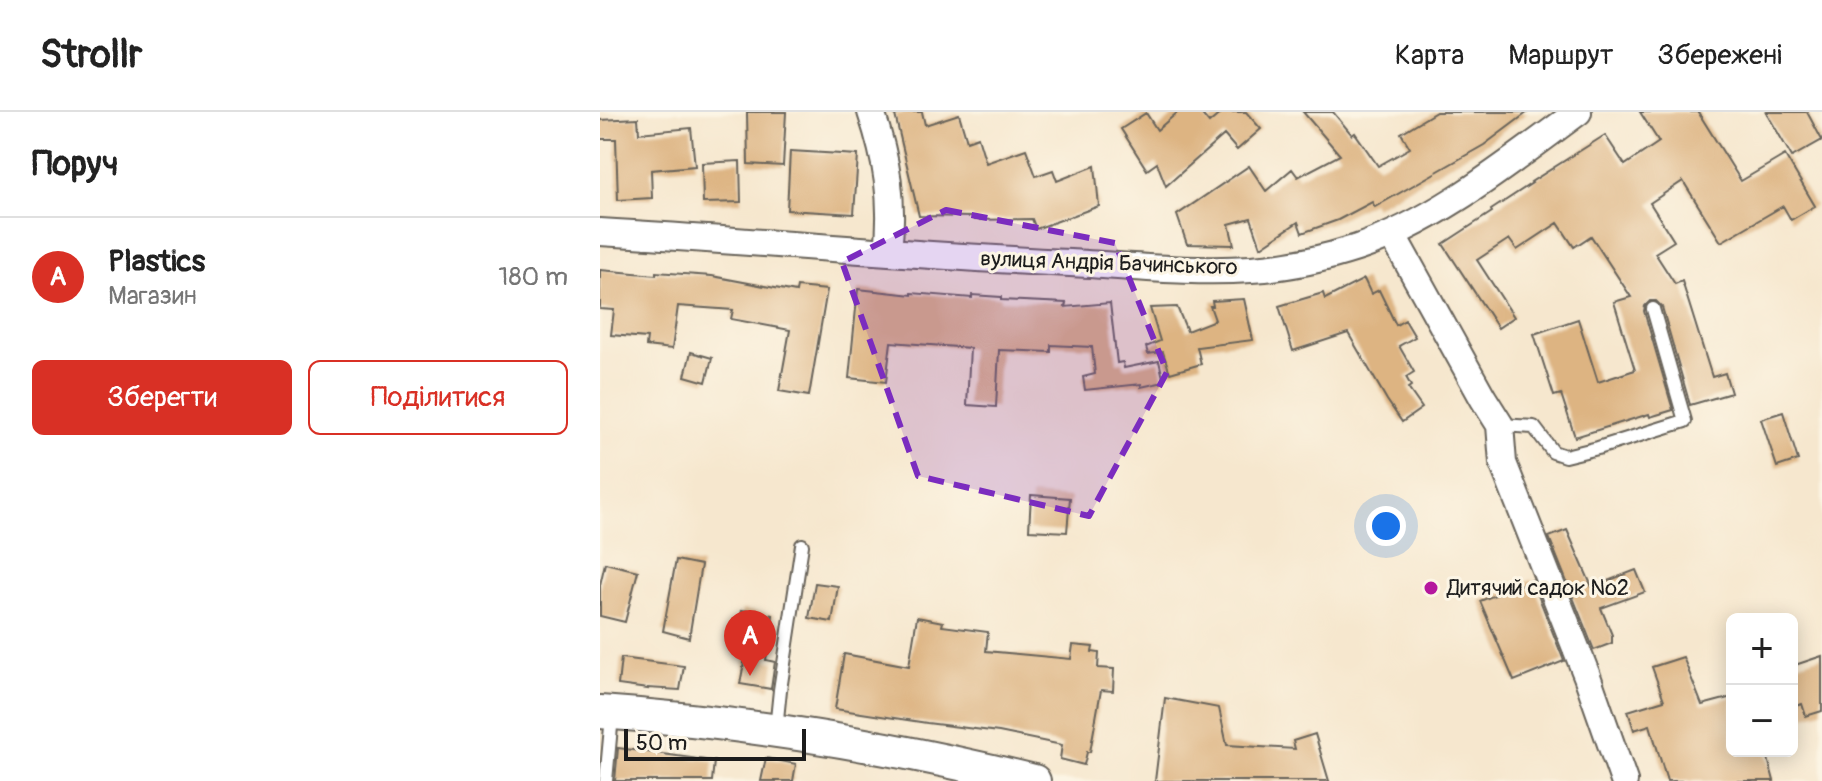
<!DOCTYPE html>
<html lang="uk">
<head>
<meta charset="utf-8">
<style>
	:root { --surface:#fff; --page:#f6f6f6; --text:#222; --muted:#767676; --line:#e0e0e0; --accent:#d93025 }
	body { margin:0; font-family:Pangolin,sans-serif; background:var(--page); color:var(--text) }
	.controls { position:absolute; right:24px; bottom:24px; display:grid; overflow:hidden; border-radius:12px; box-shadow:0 4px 20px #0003 }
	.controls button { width:72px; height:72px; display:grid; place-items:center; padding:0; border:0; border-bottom:2px solid var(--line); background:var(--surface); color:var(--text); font:40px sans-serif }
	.scale { position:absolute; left:24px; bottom:20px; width:182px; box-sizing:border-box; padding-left:8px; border:4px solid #1c1c1c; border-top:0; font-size:22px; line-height:28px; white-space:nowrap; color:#1c1c1c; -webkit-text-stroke:6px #fcf5e5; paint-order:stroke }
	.you { position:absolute; left:786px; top:414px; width:28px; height:28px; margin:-20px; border:6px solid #fff; border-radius:50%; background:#1a73e8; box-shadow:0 0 0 12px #1a73e833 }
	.badge { display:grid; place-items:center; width:52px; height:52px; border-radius:50%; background:var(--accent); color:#fff; font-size:26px; font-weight:700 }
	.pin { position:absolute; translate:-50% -66px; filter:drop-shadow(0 2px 4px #0008) }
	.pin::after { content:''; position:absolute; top:42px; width:28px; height:24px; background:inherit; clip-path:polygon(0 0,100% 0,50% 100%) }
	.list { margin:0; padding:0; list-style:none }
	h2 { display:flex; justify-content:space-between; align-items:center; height:104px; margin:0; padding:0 32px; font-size:34px }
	h2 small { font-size:26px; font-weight:400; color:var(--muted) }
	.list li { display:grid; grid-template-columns:52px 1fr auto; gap:24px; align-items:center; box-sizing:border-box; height:120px; padding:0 32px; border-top:2px solid var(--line) }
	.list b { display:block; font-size:30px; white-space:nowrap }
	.list p { margin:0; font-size:26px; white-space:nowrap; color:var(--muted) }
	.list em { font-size:26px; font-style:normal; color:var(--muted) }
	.actions { display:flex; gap:16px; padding:24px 32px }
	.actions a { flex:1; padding:18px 0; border:2px solid var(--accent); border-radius:12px; text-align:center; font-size:28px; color:var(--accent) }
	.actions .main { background:var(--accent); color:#fff }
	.map { position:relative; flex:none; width:1222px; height:669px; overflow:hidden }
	header { display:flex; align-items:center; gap:48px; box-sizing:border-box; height:112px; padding:0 40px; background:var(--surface); border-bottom:2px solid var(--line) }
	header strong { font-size:38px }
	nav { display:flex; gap:44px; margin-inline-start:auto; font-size:28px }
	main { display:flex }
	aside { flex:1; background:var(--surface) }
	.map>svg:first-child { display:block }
	.building { fill:#ddb482 }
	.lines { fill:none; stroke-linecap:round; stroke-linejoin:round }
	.service-casing { stroke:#68635a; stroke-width:16 }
	.minor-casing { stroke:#68635a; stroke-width:30 }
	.tertiary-casing { stroke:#68635a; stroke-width:36 }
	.service { stroke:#fff; stroke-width:12 }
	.minor { stroke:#fff; stroke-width:26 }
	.tertiary { stroke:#fff; stroke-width:32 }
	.marked { fill:#7b2cbf; fill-opacity:0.2; stroke:#7b2cbf; stroke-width:6; stroke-dasharray:16 10; stroke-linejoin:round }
	.poi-dot { fill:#b5179e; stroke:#fcf5e5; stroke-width:3 }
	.labels { text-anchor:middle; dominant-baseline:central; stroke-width:6; stroke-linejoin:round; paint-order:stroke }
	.street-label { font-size:22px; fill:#1c1c1c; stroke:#fcf5e5 }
	.poi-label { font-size:22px; fill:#1c1c1c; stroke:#fcf5e5; text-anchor:start }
</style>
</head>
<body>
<header>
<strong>Strollr</strong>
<nav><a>Карта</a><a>Маршрут</a><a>Збережені</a></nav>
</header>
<main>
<aside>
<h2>Поруч<small></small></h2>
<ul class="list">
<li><span class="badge">A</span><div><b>Plastics</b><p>Магазин</p></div><em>180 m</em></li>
</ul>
<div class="actions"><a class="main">Зберегти</a><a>Поділитися</a></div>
</aside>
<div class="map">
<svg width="1222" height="669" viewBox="0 0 1222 669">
	<rect width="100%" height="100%" fill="#fcf5e5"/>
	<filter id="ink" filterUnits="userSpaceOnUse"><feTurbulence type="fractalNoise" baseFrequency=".0125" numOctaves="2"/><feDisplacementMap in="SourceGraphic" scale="16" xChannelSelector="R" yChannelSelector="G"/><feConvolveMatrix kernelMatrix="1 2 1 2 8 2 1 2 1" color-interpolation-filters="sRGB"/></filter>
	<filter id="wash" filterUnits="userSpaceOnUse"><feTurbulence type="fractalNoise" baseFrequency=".006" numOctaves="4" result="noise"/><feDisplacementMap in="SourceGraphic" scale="32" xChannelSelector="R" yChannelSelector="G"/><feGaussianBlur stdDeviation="1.8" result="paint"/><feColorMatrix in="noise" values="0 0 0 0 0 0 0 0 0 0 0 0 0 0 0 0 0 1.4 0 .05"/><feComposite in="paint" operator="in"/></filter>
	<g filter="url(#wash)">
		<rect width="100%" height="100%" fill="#f6e7ce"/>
		<g id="blocks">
			<path class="building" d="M147 0H186L183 54 148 52Z
				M309 0H322L325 13 359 2 367 29 378 25 386 51 426 37 436 64 453 58 457 69 495 54 499 94 436 117 432 107 374 108 373 105 319 104 295 3Z
				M578 0H600L609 11 622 0H646L661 17 637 38 624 23 566 74 557 51 547 58 521 17 546 1 557 18Z
				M703 0H733L752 23 755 21 778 54 810 36 801 21 836 0H928L884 33 775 95 772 90 738 108 702 121 698 110 661 135 651 106 629 112 634 133 587 132 577 103 649 54 666 79 692 57 698 65 740 43Z
				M1040 0H1098L1141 69 1185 43 1215 94 1191 108 1183 94 1121 130 1083 69 1050 91 1074 129 1055 141 1075 172 1082 169 1112 265 1125 261 1131 281 1090 293 1062 195 1056 189H1050L1045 194 1044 199 1073 298 1050 305 1049 302 975 325 961 282 954 284 934 222 978 207 998 270 1035 258 1014 190 1031 185 991 124 974 135 958 111 917 138 909 127 877 148 914 205 898 216 843 132 892 100 891 98 932 71 931 70 1005 23 1025 53 1059 30Z
				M1166 0H1207L1222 28 1192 45Z
				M38 6 39 21 91 16 95 54 51 58 52 86 18 88 16 27H0V8Z
				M190 39 258 43 254 102 187 98Z
				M140 49 141 90 103 91 102 51Z
				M0 158 56 163V160L112 164 196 180 197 175 227 178 209 284 179 279 190 218 131 207 133 198 78 194 72 237 46 234 47 226 11 223 14 198 0 197Z
				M764 167 771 182 779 178 796 213 805 208 815 225 799 234 814 260 806 265 811 274 808 276 822 296 802 310 787 288 748 221 693 239 679 194 723 181 725 187Z
				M258 177 312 183V181L372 186V183L401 185V188L466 191 465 195 510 191 517 251 523 250 524 256 559 249 564 270 541 275V272L485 278 483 265 495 262 492 235 451 233V240L399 238 396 295 367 293 370 236 291 230 286 270 249 266Z
				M644 187 653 228 597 235 601 252 570 261 563 240 548 242 546 235 560 229 550 196 577 195 587 219 615 208 610 194H613L612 189Z
				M91 240 112 246 106 270 85 264Z
				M1183 300 1198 348 1177 355 1161 307Z
				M431 383 470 386 467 420 429 418Z
				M967 418 992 475 1036 458 1045 480 1001 496 1012 523V531L994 538 949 425Z
				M76 448 101 453 89 526 63 519Z
				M5 451 38 459 25 510 0 504V473Z
				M932 468 964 549 914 569 880 489Z
				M215 471 238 474 232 510 209 506Z
				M142 498 173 503 166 548 175 550 171 577 140 572 146 540 136 538Z
				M317 505 343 510 342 514 388 520 386 539 471 547 473 533 493 535 492 540 499 541 498 556 514 557 513 579 501 578 490 640H487L484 653 460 647 462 633 399 620 327 611 235 597 244 542 309 554Z
				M1222 544V599L1206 604 1202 592 1192 595V554Z
				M1083 545 1102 593 1132 585V639H1166L1174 669H1067L1050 613 1034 618 1028 599 1064 588 1052 555Z
				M21 546 84 554 80 578 48 576V577L18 573Z
				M565 586 619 596 627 633 695 637 693 629 715 622 729 669H555Z
				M18 636 114 649 112 669H15Z
				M166 646 196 652 193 669H161Z"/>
		</g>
	</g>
	<g filter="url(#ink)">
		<use href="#blocks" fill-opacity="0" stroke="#68635a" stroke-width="2"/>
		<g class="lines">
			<defs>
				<path id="service" d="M900 313 934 315 953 340 965 344 998 336 1085 309 1053 197
					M176 617 180 578 202 433
					M6 669 12 604"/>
				<path id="minor" d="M271 0C287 48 294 89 288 139
					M0 120C157 129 313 144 470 151 530 154 591 161 651 157 687 155 723 147 757 136 836 110 911 49 978 0
					M792 122 883 286 900 313 903 351 987 564 1024 669"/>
				<path id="tertiary" d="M0 600C147 610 291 634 434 669"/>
			</defs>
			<use href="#service" class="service-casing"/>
			<use href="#minor" class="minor-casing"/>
			<use href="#tertiary" class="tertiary-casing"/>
			<use href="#service" class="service"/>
			<use href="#minor" class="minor"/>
			<use href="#tertiary" class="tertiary"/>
		</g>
	</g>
	<path class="marked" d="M346 98 515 131 567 260 489 404 318 364 242 150Z"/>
	<circle class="poi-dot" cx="831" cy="476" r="8"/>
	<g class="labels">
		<g class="street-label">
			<text transform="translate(509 151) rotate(2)">вулиця Андрія Бачинського</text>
		</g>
		<g class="poi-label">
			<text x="847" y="476">Дитячий садок №2</text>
		</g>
	</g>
</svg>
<div class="controls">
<button>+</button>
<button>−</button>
</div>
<div class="scale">50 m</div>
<div class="you"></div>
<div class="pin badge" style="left:150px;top:564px">A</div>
</div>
</main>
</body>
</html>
